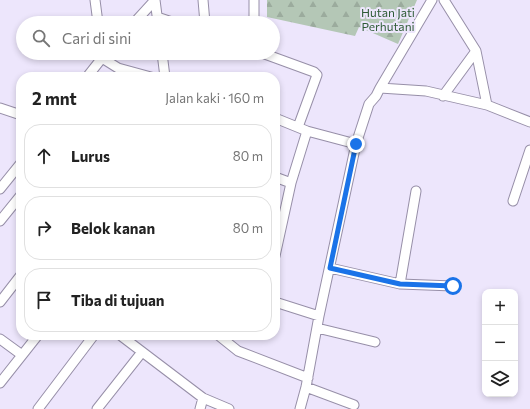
<!DOCTYPE html>
<html lang="id">
<head>
<meta charset="utf-8">
<style>
	:root { --surface:#fff; --page:#f2f2f2; --text:#222; --muted:#767676; --line:#e0e0e0 }
	body { margin:0; font-family:Commissioner,sans-serif; background:var(--page); color:var(--text) }
	.controls { position:absolute; right:12px; bottom:12px; display:grid; overflow:hidden; border-radius:8px; box-shadow:0 2px 6px #0003 }
	.controls button { width:36px; height:36px; display:grid; place-items:center; padding:0; border:0; border-bottom:1px solid var(--line); background:var(--surface); color:var(--text); font:20px sans-serif }
	.stop { position:absolute; width:12px; height:12px; margin:-9px; border:3px solid #1a73e8; border-radius:50%; background:#fff }
	.stop.end { background:#1a73e8; border-color:#fff; box-shadow:0 1px 4px #0008 }
	.list { margin:0; padding:0; list-style:none }
	h2 { display:flex; justify-content:space-between; align-items:center; height:52px; margin:0; padding:0 16px; font-size:17px }
	h2 small { font-size:13px; font-weight:400; color:var(--muted) }
	.list li { display:grid; grid-template-columns:26px 1fr auto; gap:12px; align-items:center; box-sizing:border-box; height:64px; margin:0 8px 8px; padding:0 8px; border:1px solid var(--line); border-radius:16px }
	.list b { display:block; font-size:15px; white-space:nowrap }
	.list em { font-size:13px; font-style:normal; color:var(--muted) }
	.icon { flex:none; width:22px; height:22px; fill:none; stroke:currentColor; stroke-width:2; stroke-linecap:round; stroke-linejoin:round }
	.map { position:relative; flex:none; width:530px; height:409px; overflow:hidden }
	.search { position:absolute; background:var(--surface); box-shadow:0 2px 6px #0003; left:16px; top:16px; width:264px; height:44px; display:flex; align-items:center; gap:10px; box-sizing:border-box; padding:0 14px; border-radius:22px; color:var(--muted); font-size:15px }
	.panel { position:absolute; background:var(--surface); box-shadow:0 2px 6px #0003; left:16px; top:72px; width:264px; height:268px; border-radius:16px }
	.map>svg:first-child { display:block }
	.forest { fill:url(#forest-firs) }
	.lines { fill:none; stroke-linecap:round; stroke-linejoin:round }
	.street-casing { stroke:#978fa8; stroke-width:11 }
	.street { stroke:#fff; stroke-width:9 }
	.route { stroke:#1a73e8; stroke-width:5 }
	.labels { text-anchor:middle; dominant-baseline:central; stroke-width:4; stroke-linejoin:round; paint-order:stroke }
	.park-label { font-size:12px; fill:#2e5b36; stroke:#ede6fc }
</style>
</head>
<body>
<div class="map">
<svg width="530" height="409" viewBox="0 0 530 409">
	<defs>
		<pattern id="forest-firs" width="22" height="20" patternUnits="userSpaceOnUse"><rect width="22" height="20" fill="#b4c7b6"/><path d="M5 1l3.5 6h-7zM16 11l3.5 6h-7z" fill="#9bab9d"/></pattern>
	</defs>
	<rect width="100%" height="100%" fill="#ede6fc"/>
	<path class="forest" d="M267 0H417L398 44 359 27 355 36 267 17Z"/>
	<g class="lines">
		<defs>
			<path id="street" d="M95 0 98 23
				M155 0 158 23
				M203 0 205 23
				M444 0 476 51 487 105
				M157 17 175 23
				M134 23 155 0
				M254 23V0
				M162 53 165 77
				M262 53 314 72 317 75 298 127
				M87 77 102 58 118 68 151 77
				M380 88 432 0
				M443 96 476 51
				M0 108 21 115
				M275 118 307 131 356 144
				M275 177 291 183
				M0 189 21 163
				M513 201 530 150
				M0 221 21 195
				M275 256 291 183 307 131
				M330 268 400 284 453 286
				M400 284 416 191
				M0 302 21 275
				M275 302 319 316
				M317 328 375 342
				M120 335 203 398 229 409
				M218 335 238 351 308 378
				M0 339 22 355
				M0 383 38 335
				M306 387 354 405
				M38 409 94 335
				M97 409 142 352
				M200 409 203 398
				M300 409 306 387 319 316 356 144 369 104 376 96 380 88 426 91 487 105 530 122"/>
		</defs>
		<use href="#street" class="street-casing"/>
		<use href="#street" class="street"/>
	</g>
	<g class="lines">
		<path class="route" d="M356 144 330 268 400 284 453 286"/>
	</g>
	<g class="labels">
		<g class="park-label">
			<text x="388" y="12">Hutan Jati<tspan x="388" dy="14">Perhutani</tspan></text>
		</g>
	</g>
</svg>
<div class="controls">
<button>+</button>
<button>−</button>
<button><svg class="icon" aria-label="layers" viewBox="0 0 24 24"><path d="M12 4l9 5-9 5-9-5zM3 14l9 5 9-5"/></svg></button>
</div>
<div class="stop" style="left:453px;top:286px"></div>
<div class="stop end" style="left:356px;top:144px"></div>
<div class="search"><svg class="icon" aria-label="search" viewBox="0 0 24 24"><circle cx="10" cy="10" r="6"/><path d="M15 15l6 6"/></svg>Cari di sini</div>
<section class="panel">
<h2>2 mnt<small>Jalan kaki · 160 m</small></h2>
<ul class="list">
<li><svg class="icon" aria-label="ahead" viewBox="0 0 24 24"><path d="M12 20V5M6 11l6-6 6 6"/></svg><div><b>Lurus</b></div><em>80 m</em></li>
<li><svg class="icon" aria-label="right" viewBox="0 0 24 24"><path d="M7 20v-9h11M14 6l5 5-5 5"/></svg><div><b>Belok kanan</b></div><em>80 m</em></li>
<li><svg class="icon" aria-label="arrive" viewBox="0 0 24 24"><path d="M6 21V4h12l-3 4 3 4H6"/></svg><div><b>Tiba di tujuan</b></div></li>
</ul>
</section>
</div>
</body>
</html>
